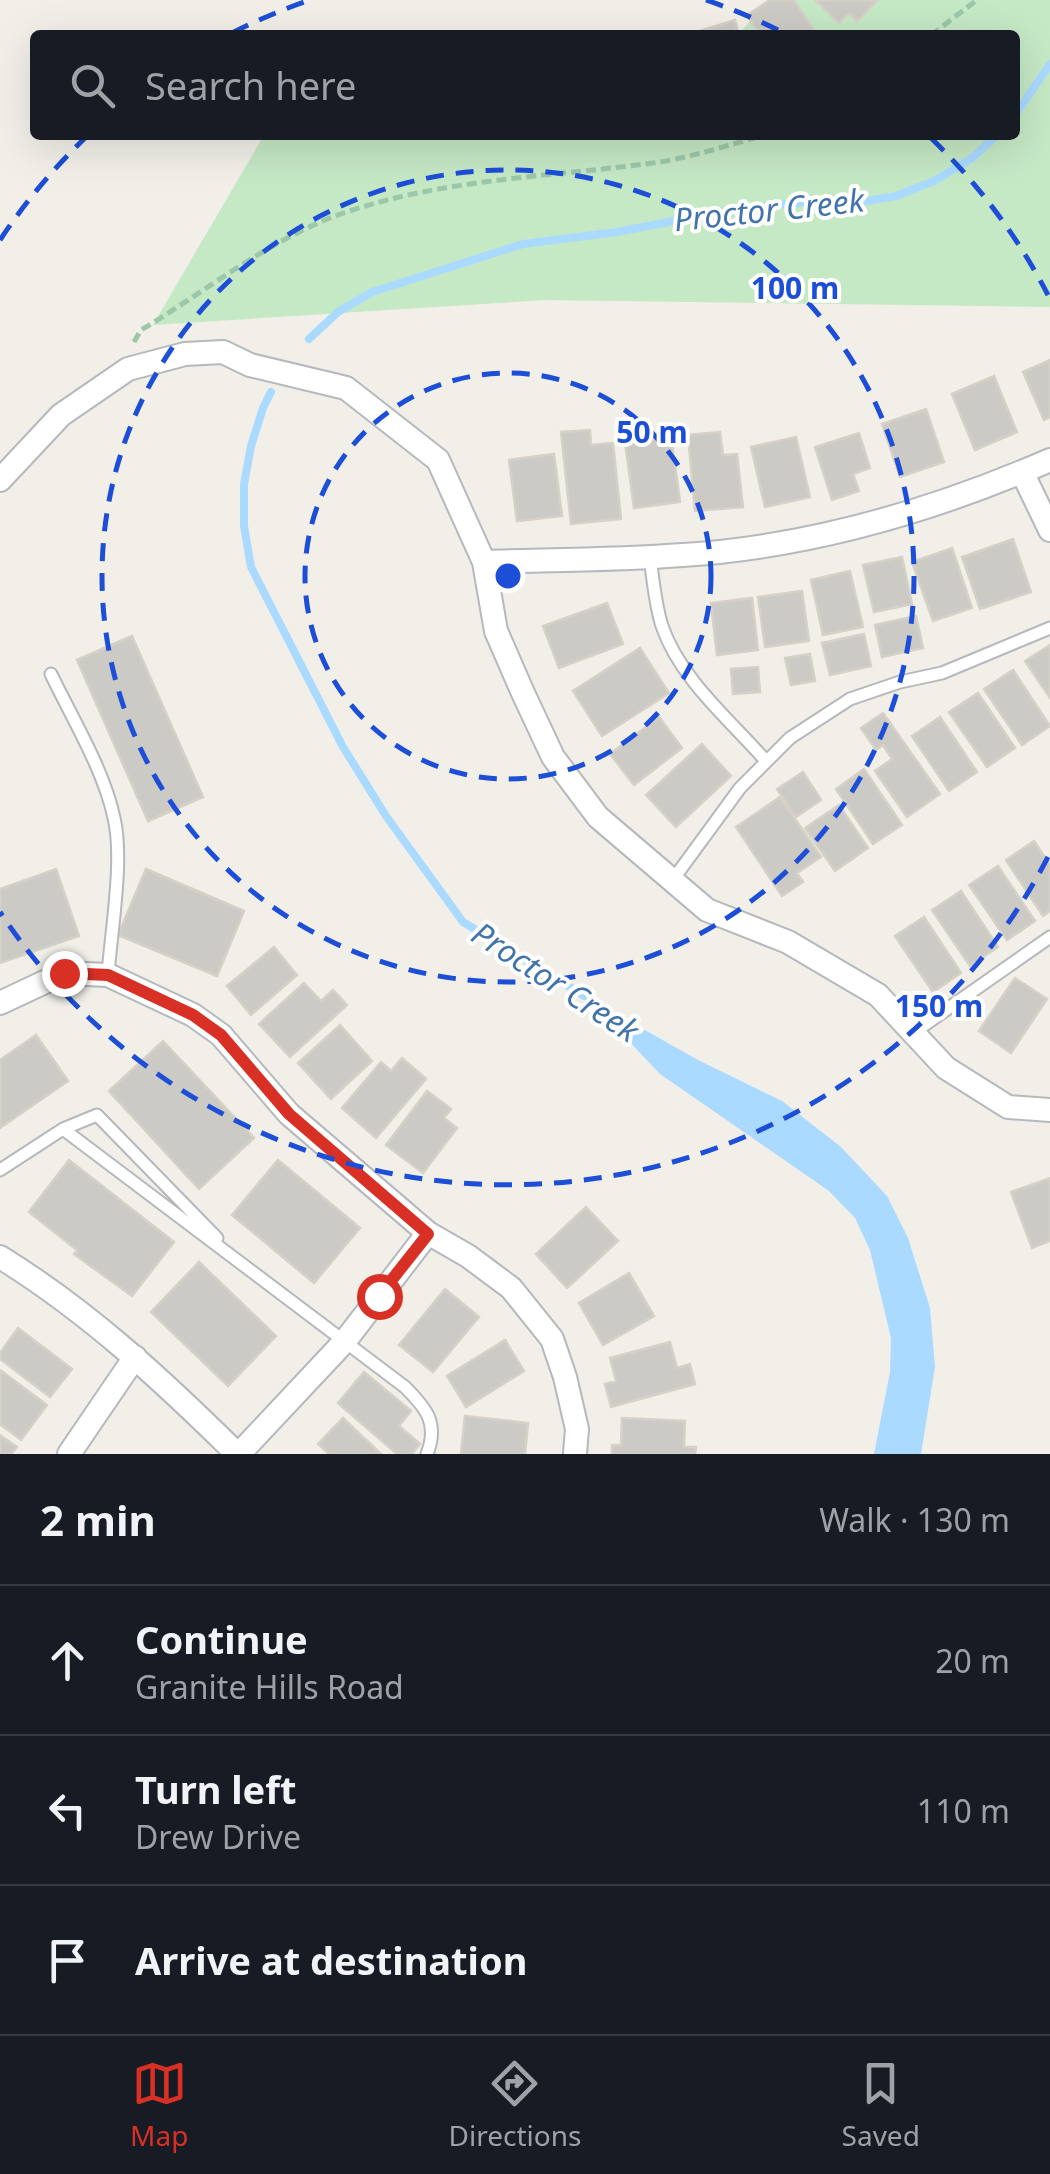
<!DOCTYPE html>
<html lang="en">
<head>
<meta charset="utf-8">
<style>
	:root { --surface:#171b24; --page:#242831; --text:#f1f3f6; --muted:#9ea1a6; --line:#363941; --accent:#d93025 }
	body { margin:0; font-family:"Noto Sans",sans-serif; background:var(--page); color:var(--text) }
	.stop { position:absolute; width:30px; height:30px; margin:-22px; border:8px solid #d93025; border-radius:50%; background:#fff }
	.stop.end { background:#d93025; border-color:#fff; box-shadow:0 2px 10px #0008 }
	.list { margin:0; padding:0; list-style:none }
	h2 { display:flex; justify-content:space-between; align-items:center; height:130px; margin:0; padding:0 40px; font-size:42px }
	h2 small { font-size:32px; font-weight:400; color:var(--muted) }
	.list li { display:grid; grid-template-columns:65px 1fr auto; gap:30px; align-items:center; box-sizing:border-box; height:150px; padding:0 40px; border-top:2px solid var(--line) }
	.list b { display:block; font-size:38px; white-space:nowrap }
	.list p { margin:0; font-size:32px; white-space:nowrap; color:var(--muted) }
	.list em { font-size:32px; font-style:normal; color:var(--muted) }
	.icon { flex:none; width:55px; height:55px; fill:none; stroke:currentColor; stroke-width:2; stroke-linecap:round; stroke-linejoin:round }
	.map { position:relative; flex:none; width:1050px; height:1454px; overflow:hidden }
	.search { position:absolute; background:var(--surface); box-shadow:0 10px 40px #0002; left:30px; right:30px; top:30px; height:110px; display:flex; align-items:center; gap:25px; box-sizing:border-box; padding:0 35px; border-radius:10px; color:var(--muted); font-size:38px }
	.sheet { height:580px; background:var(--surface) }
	nav { display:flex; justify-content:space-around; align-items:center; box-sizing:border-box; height:140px; border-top:2px solid var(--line); background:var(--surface); font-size:28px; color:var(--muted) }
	nav a { display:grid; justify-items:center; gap:5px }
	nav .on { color:var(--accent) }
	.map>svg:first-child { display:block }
	.green { fill:#c5e8c5 }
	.water { fill:#aadaff }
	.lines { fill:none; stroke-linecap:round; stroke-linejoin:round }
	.stream { stroke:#aadaff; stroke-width:8 }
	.building { fill:#cccac5; stroke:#d6d1c6; stroke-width:2.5 }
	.lane-casing { stroke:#b5b8bc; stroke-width:15 }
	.street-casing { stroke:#b5b8bc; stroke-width:26 }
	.path { stroke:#9cc7a9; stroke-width:5; stroke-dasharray:10 5; stroke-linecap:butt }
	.lane { stroke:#fff; stroke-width:11 }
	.street { stroke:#fff; stroke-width:22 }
	.route { stroke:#d93025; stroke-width:12 }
	.ring { fill:none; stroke:#1d4ed8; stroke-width:5; stroke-dasharray:18 12 }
	.labels { text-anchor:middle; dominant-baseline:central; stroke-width:8; stroke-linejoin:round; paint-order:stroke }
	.water-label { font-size:32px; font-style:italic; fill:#4174aa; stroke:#fff }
	.centre { fill:#1d4ed8; stroke:#fff; stroke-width:5 }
	.ring-label { font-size:30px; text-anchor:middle; font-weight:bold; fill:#1d4ed8; stroke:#fff; stroke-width:8; stroke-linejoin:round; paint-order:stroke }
</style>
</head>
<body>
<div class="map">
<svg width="1050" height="1454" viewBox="0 0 1050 1454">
	<rect width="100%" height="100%" fill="#f1efe8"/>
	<path class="green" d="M768 0H1050V307L544 300 153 325 264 135H1015V35H712L739 34Z"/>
	<path class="water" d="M588 998 698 1060 782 1101 841 1147 887 1196 908 1238 930 1308 935 1367 921 1454H874L890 1372 891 1338 870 1250 855 1218 829 1191 660 1074Z"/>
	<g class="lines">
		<path class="stream" d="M1015 115 1050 64
			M309 339 338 312 372 292 523 244 617 232 736 209 816 201 856 203 896 196 934 181 971 159 997 135
			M271 392 263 408 251 446 244 484V526L251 567 343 747 386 816 463 922 596 1003"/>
	</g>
	<path class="building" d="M770 0H794L814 30 807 35H760L747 15Z
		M815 0H878L857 21 849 13 839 23Z
		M735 20 739 35H690V34Z
		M1050 360V417L1044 420 1023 372Z
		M994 376 1017 432 975 450 952 394Z
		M926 409 944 462 900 477 882 424Z
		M590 430 591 445 613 443 621 519 571 524 561 432Z
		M720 432 723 455 737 454 743 507 695 511 688 435Z
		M859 433 870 468 853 474 859 491 832 500 815 447Z
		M671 436 680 502 634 508 625 442Z
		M796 437 810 497 765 507 751 447Z
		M554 454 562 516 517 521 509 460Z
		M1013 539 1031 592 980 609 962 557Z
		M952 548 972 608 933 621 912 562Z
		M902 557 912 604 874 612 863 565Z
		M850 571 863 627 823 635 811 580Z
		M802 591 809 641 765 647 758 597Z
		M752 598 758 650 717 655 711 603Z
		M607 603 623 644 559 668 543 626Z
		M916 616 923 648 882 657 875 625Z
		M864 634 871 666 830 675 822 643Z
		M132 636 203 797 148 821 77 660Z
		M1050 645V698L1025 661Z
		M640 648 669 693 602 736 573 691Z
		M810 654 815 681 791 685 785 658Z
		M758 667 760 692 733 694 731 669Z
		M1013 670 1050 726 1022 745 984 689Z
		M978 693 1015 748 987 767 949 712Z
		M883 713 940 794 907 817 875 771 892 759 883 745 876 750 861 728Z
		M659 717 682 748 634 785 610 754Z
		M940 717 977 772 949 791 912 736Z
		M702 744 731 776 676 827 646 795Z
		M864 769 902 825 873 844 836 789Z
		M803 772 821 800 796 817 777 789Z
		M780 797 821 857 797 873 803 882 782 896 736 827Z
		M839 805 868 848 835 871 805 828Z
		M1034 841 1050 865V911L1043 916 1006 860Z
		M998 866 1035 921 1007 940 969 885Z
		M56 869 79 936 0 963V889Z
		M146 869 244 911 217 976 118 935Z
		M961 891 998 947 970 966 932 910Z
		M924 917 961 973 933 992 895 936Z
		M274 947 297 975 251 1015 227 986Z
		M1015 978 1047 999 1011 1053 979 1031Z
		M304 983 321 1001 333 990 347 1005 290 1057 259 1024Z
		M340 1025 372 1061 331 1099 298 1063Z
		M36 1035 68 1081 0 1128V1060Z
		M163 1041 254 1138 199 1189 109 1091Z
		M402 1058 426 1079 376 1138 342 1108 381 1062 391 1071Z
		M427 1091 451 1109 444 1118 457 1128 423 1173 386 1145Z
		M69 1160 174 1242 132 1296 74 1254 77 1250 29 1212Z
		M278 1160 360 1228 314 1283 232 1215Z
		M1050 1178V1241L1032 1248 1011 1192Z
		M586 1207 618 1241 567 1288 536 1254Z
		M199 1262 276 1336 228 1386 151 1312Z
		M629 1273 654 1316 603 1345 579 1303Z
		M445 1289 479 1317 433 1372 399 1345Z
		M18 1328 72 1369 50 1397 0 1359V1353Z
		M505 1340 524 1371 466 1407 447 1376Z
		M670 1342 677 1368 690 1364 695 1384 611 1407 605 1384 616 1381 610 1358Z
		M0 1370 47 1405 21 1440 0 1424Z
		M364 1372 411 1411 399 1426 420 1444 412 1454H397L338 1403Z
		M465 1416 528 1423 525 1454H461Z
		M343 1418 381 1454H329L318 1444Z
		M622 1418 685 1421 684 1447H696L695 1454H612V1445H621Z
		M0 1435 17 1447 11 1454H0Z"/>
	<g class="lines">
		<defs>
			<path id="lane" d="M650 557C653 579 655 604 662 626 680 679 731 721 766 761
				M51 674C72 718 104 770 114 818 124 859 111 931 108 975
				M672 881 740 788 790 738 850 699 900 682 942 673 1050 628
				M913 1033 1050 937
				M63 1129 97 1115 217 1238
				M0 1170 63 1129 405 1387C426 1408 439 1423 427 1454"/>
			<path id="street" d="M1050 460C935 510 808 547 683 555 617 560 550 560 484 562L496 631 523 693 553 757 598 817 707 910 788 942 878 995 946 1068 1008 1107 1050 1110
				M1022 472 1050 530
				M0 480 61 415 128 369 185 354 223 352 250 365 346 388 438 460 484 562
				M0 1003 64 973 108 975 193 1015 221 1035 289 1114 428 1233 468 1256 511 1288 552 1339 565 1377 577 1429 575 1454
				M0 1257C89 1312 163 1381 237 1454
				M69 1454 135 1357
				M239 1454 345 1341 428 1233"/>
		</defs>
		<use href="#lane" class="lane-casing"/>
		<use href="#street" class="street-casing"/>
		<path class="path" d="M931 35 977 0
			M134 342 141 330C205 292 267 241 338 215 440 178 554 177 660 162 695 156 730 145 764 135"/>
		<use href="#lane" class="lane"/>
		<use href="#street" class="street"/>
	</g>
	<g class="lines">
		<path class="route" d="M64 973 108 975 193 1015 221 1035 289 1114 428 1234 379 1296"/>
	</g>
	<g class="ring">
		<circle cx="508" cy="576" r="203"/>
		<circle cx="508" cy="576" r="406"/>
		<path d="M1048 857A609 609 0 0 1 0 912M0 240A609 609 0 0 1 85 138M232 33A609 609 0 0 1 310 0M706 0A609 609 0 0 1 784 33M931 138A609 609 0 0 1 1048 295"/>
	</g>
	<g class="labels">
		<g class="water-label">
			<text transform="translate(769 209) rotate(-6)">Proctor Creek</text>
			<text transform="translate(556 981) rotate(33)">Proctor Creek</text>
		</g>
	</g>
	<circle cx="508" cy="576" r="15" class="centre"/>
	<g class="ring-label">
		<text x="795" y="299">100 m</text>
		<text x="652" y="443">50 m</text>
		<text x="939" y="1017">150 m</text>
	</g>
</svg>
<div class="stop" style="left:379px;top:1296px"></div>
<div class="stop end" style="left:64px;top:973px"></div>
<div class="search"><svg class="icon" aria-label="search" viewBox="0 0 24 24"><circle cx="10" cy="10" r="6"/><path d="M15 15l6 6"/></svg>Search here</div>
</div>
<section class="sheet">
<h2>2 min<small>Walk · 130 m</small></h2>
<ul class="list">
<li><svg class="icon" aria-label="ahead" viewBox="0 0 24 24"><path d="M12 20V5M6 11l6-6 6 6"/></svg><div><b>Continue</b><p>Granite Hills Road</p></div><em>20 m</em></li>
<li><svg class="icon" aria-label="left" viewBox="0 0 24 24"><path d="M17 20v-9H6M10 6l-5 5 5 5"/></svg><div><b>Turn left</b><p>Drew Drive</p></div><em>110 m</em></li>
<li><svg class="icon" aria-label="arrive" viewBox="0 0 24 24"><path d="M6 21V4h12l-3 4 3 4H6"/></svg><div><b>Arrive at destination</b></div></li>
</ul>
</section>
<nav>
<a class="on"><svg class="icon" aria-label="map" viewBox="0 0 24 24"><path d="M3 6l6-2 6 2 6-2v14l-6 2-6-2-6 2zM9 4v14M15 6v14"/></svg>Map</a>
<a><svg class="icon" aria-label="directions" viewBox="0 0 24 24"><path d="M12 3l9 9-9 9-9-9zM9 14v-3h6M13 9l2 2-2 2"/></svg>Directions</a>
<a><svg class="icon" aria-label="saved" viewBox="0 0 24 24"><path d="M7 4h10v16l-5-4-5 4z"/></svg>Saved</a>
</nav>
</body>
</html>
